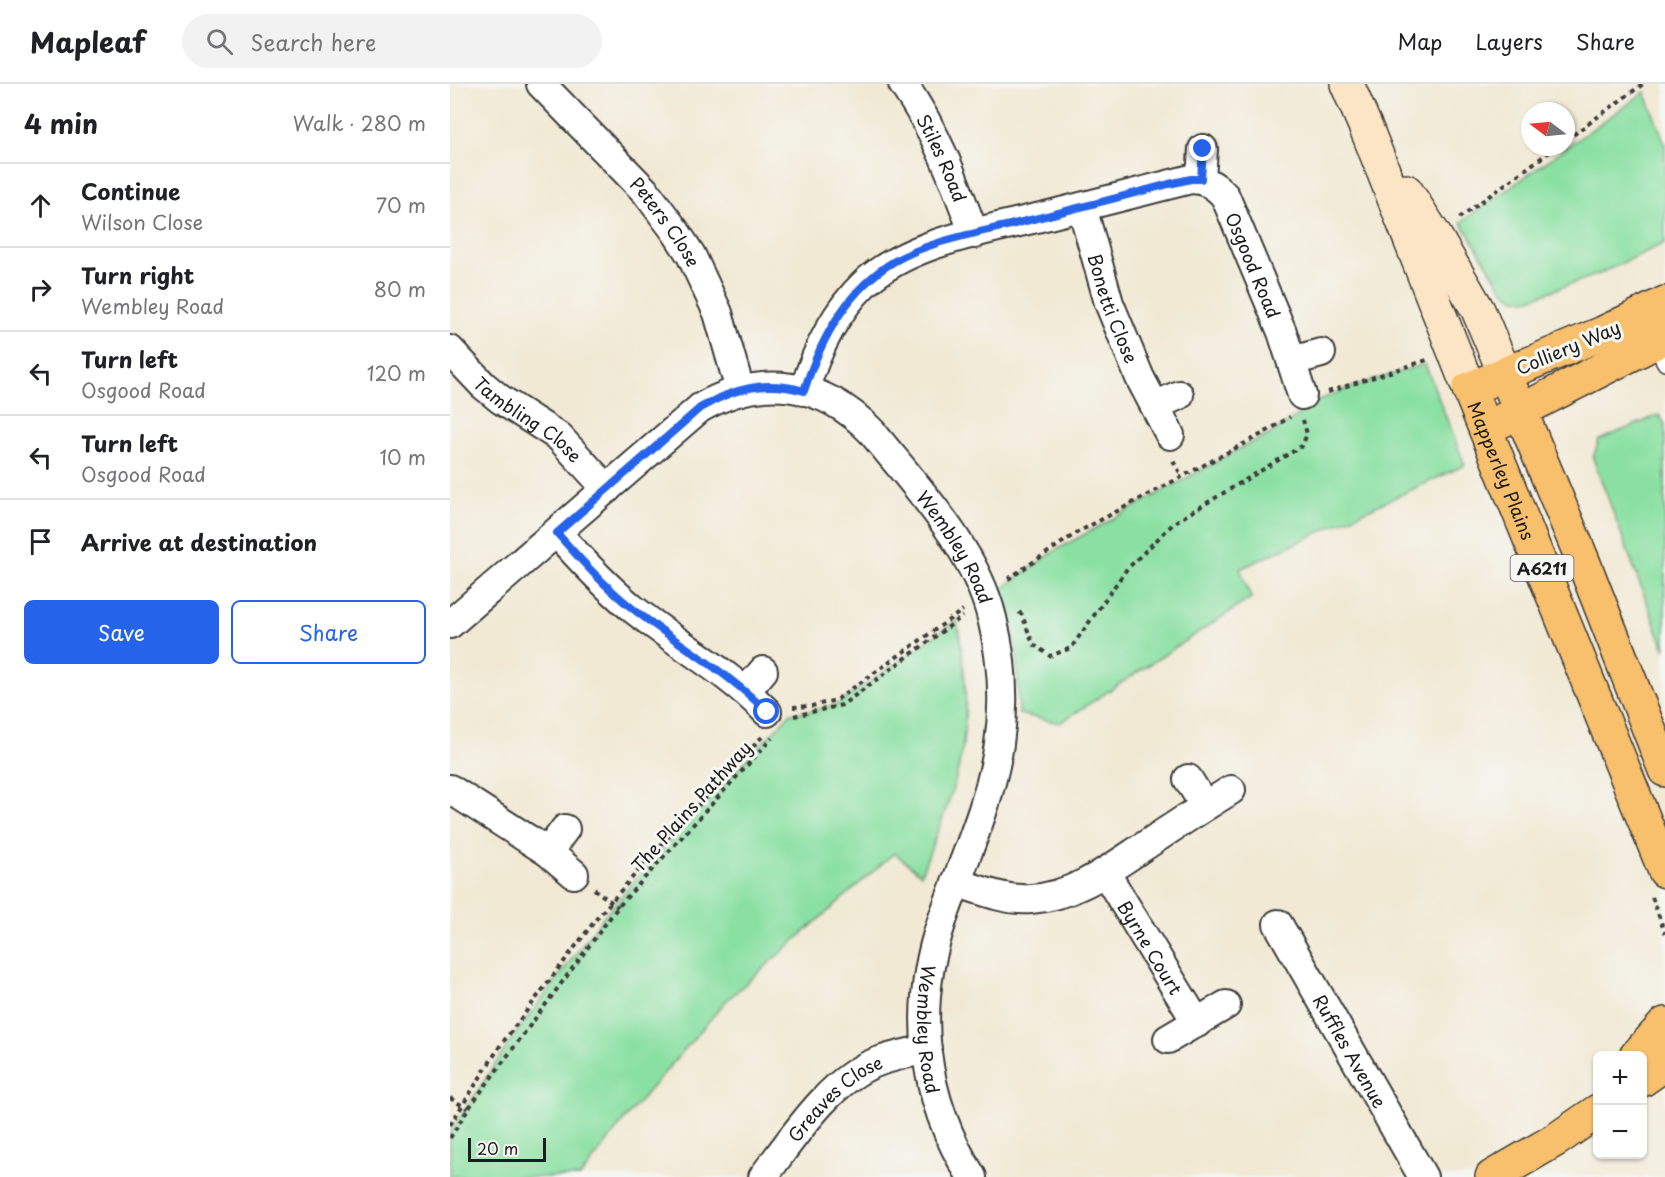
<!DOCTYPE html>
<html lang="en">
<head>
<meta charset="utf-8">
<style>
	:root { --surface:#fff; --page:#f2f2f2; --text:#202124; --muted:#757577; --line:#e0e0e0; --accent:#2563eb }
	body { margin:0; font-family:"Playpen Sans",sans-serif; background:var(--page); color:var(--text) }
	.controls { position:absolute; right:18px; bottom:18px; display:grid; overflow:hidden; border-radius:9px; box-shadow:0 2px 4px #0004 }
	.controls button { width:54px; height:54px; display:grid; place-items:center; padding:0; border:0; border-bottom:2px solid var(--line); background:var(--surface); color:var(--text); font:30px sans-serif }
	.compass { position:absolute; left:1071px; top:18px; width:54px; height:54px; border-radius:50%; background:var(--surface); box-shadow:0 2px 4px #0004; rotate:286deg }
	.scale { position:absolute; left:18px; bottom:15px; width:78px; box-sizing:border-box; padding-left:6px; border:3px solid #1c1c1c; border-top:0; font-size:16px; line-height:21px; white-space:nowrap; color:#1c1c1c; -webkit-text-stroke:4px #f6f6f2; paint-order:stroke }
	.stop { position:absolute; width:18px; height:18px; margin:-14px; border:4px solid #2563eb; border-radius:50%; background:#fff }
	.stop.end { background:#2563eb; border-color:#fff; box-shadow:0 2px 6px #0008 }
	.list { margin:0; padding:0; list-style:none }
	h2 { display:flex; justify-content:space-between; align-items:center; height:78px; margin:0; padding:0 24px; font-size:26px }
	h2 small { font-size:20px; font-weight:400; color:var(--muted) }
	.list li { display:grid; grid-template-columns:39px 1fr auto; gap:18px; align-items:center; box-sizing:border-box; height:84px; padding:0 24px; border-top:2px solid var(--line) }
	.list b { display:block; font-size:22px; white-space:nowrap }
	.list p { margin:0; font-size:20px; white-space:nowrap; color:var(--muted) }
	.list em { font-size:20px; font-style:normal; color:var(--muted) }
	.actions { display:flex; gap:12px; padding:18px 24px }
	.actions a { flex:1; padding:14px 0; border:2px solid var(--accent); border-radius:9px; text-align:center; font-size:21px; color:var(--accent) }
	.actions .main { background:var(--accent); color:#fff }
	.icon { flex:none; width:33px; height:33px; fill:none; stroke:currentColor; stroke-width:2; stroke-linecap:round; stroke-linejoin:round }
	.map { position:relative; flex:none; width:1215px; height:1093px; overflow:hidden }
	header { display:flex; align-items:center; gap:36px; box-sizing:border-box; height:84px; padding:0 30px; background:var(--surface); border-bottom:2px solid var(--line) }
	header strong { font-size:28px }
	nav { display:flex; gap:33px; margin-inline-start:auto; font-size:21px }
	.search { width:420px; height:54px; background:var(--page); display:flex; align-items:center; gap:15px; box-sizing:border-box; padding:0 21px; border-radius:33px; color:var(--muted); font-size:22px }
	main { display:flex }
	aside { flex:1; background:var(--surface) }
	.map>svg:first-child { display:block }
	.green { fill:#8ae0a3; stroke:#537e60; stroke-width:1.5 }
	.lines { fill:none; stroke-linecap:round; stroke-linejoin:round }
	.lane-casing { stroke:#3c3b38; stroke-width:18 }
	.street-casing { stroke:#3c3b38; stroke-width:32 }
	.secondary-casing { stroke:#3c3b38; stroke-width:36 }
	.primary-casing { stroke:#3c3b38; stroke-width:36 }
	.path { stroke:#3c3b38; stroke-width:4; stroke-dasharray:4.5 4.5; stroke-linecap:butt }
	.lane { stroke:#fff; stroke-width:15 }
	.street { stroke:#fff; stroke-width:28 }
	.secondary { stroke:#fce5c4; stroke-width:33 }
	.primary { stroke:#f8bf6c; stroke-width:33 }
	.route { stroke:#2563eb; stroke-width:8 }
	.labels { text-anchor:middle; dominant-baseline:central; stroke-width:6; stroke-linejoin:round; paint-order:stroke }
	.shield { fill:#f6f6f2; stroke:#5d5d5c; stroke-width:1.5 }
	.shield-label { font-size:16px; font-weight:bold; fill:#1c1c1c }
	.street-label { font-size:18px; fill:#1c1c1c; stroke:#f6f6f2 }
</style>
</head>
<body>
<header>
<strong>Mapleaf</strong>
<div class="search"><svg class="icon" aria-label="search" viewBox="0 0 24 24"><circle cx="10" cy="10" r="6"/><path d="M15 15l6 6"/></svg>Search here</div>
<nav><a>Map</a><a>Layers</a><a>Share</a></nav>
</header>
<main>
<aside>
<h2>4 min<small>Walk · 280 m</small></h2>
<ul class="list">
<li><svg class="icon" aria-label="ahead" viewBox="0 0 24 24"><path d="M12 20V5M6 11l6-6 6 6"/></svg><div><b>Continue</b><p>Wilson Close</p></div><em>70 m</em></li>
<li><svg class="icon" aria-label="right" viewBox="0 0 24 24"><path d="M7 20v-9h11M14 6l5 5-5 5"/></svg><div><b>Turn right</b><p>Wembley Road</p></div><em>80 m</em></li>
<li><svg class="icon" aria-label="left" viewBox="0 0 24 24"><path d="M17 20v-9H6M10 6l-5 5 5 5"/></svg><div><b>Turn left</b><p>Osgood Road</p></div><em>120 m</em></li>
<li><svg class="icon" aria-label="left" viewBox="0 0 24 24"><path d="M17 20v-9H6M10 6l-5 5 5 5"/></svg><div><b>Turn left</b><p>Osgood Road</p></div><em>10 m</em></li>
<li><svg class="icon" aria-label="arrive" viewBox="0 0 24 24"><path d="M6 21V4h12l-3 4 3 4H6"/></svg><div><b>Arrive at destination</b></div></li>
</ul>
<div class="actions"><a class="main">Save</a><a>Share</a></div>
</aside>
<div class="map">
<svg width="1215" height="1093" viewBox="0 0 1215 1093">
	<rect width="100%" height="100%" fill="#f6f6f2"/>
	<filter id="ink" filterUnits="userSpaceOnUse"><feTurbulence type="fractalNoise" baseFrequency=".0167" numOctaves="2"/><feDisplacementMap in="SourceGraphic" scale="12" xChannelSelector="R" yChannelSelector="G"/><feConvolveMatrix kernelMatrix="1 2 1 2 8 2 1 2 1" color-interpolation-filters="sRGB"/></filter>
	<filter id="wash" filterUnits="userSpaceOnUse"><feTurbulence type="fractalNoise" baseFrequency=".008" numOctaves="4" result="noise"/><feDisplacementMap in="SourceGraphic" scale="24" xChannelSelector="R" yChannelSelector="G"/><feGaussianBlur stdDeviation="1.35" result="paint"/><feColorMatrix in="noise" values="0 0 0 0 0 0 0 0 0 0 0 0 0 0 0 0 0 1.4 0 .05"/><feComposite in="paint" operator="in"/></filter>
	<g filter="url(#wash)">
		<rect width="100%" height="100%" fill="#f1e9d4"/>
		<path class="green" d="M1195 8 1215 60V159L1149 190 1076 216 1062 213 1053 206 1011 138Z
			M975 280 1015 381 790 485 801 514 610 639 569 630C567 589 569 543 550 506L608 465 793 363 819 351 857 325C869 310 952 288 975 280Z
			M1209 331 1215 340V567L1143 374 1149 356Z
			M507 536C514 573 518 612 514 650 510 698 488 745 471 790L444 769 276 917 178 1031 130 1093H0V1048L62 955 154 832 232 743 341 629 361 627 388 620Z"/>
	</g>
	<g filter="url(#ink)">
		<g class="lines">
			<defs>
				<path id="lane" d="M1204 259 1215 279"/>
				<g id="street">
					<path id="s1" d="M91 0 196 108 226 148 241 171 268 229 290 306"/>
					<path id="s2" d="M453 0C487 49 504 95 524 150"/>
					<path d="M751 95 753 65"/>
					<path id="s3" d="M632 123 659 219 690 294 720 351"/>
					<path id="s4" d="M0 266 33 301 50 315 109 353 157 405"/>
					<path d="M842 277 871 269"/>
					<path id="s5" d="M354 307C366 268 384 229 414 200 459 157 540 146 599 131 646 119 693 107 741 95 755 95 765 101 775 112L832 248 852 311"/>
					<path d="M705 322 729 311"/>
					<path d="M107 449C131 476 154 501 182 524 227 560 277 587 317 628"/>
					<path id="s6" d="M0 540 250 324C311 289 373 297 422 348 466 403 525 464 542 534 552 574 555 619 549 660 540 721 512 779 492 837 462 924 472 1015 522 1093"/>
					<path d="M296 607 313 587"/>
					<path d="M738 695 755 722"/>
					<path d="M0 705 98 768 124 790"/>
					<path d="M98 768 115 745"/>
					<path id="s7" d="M655 788 747 939"/>
					<path d="M506 798C530 806 556 817 581 815 625 812 661 784 696 761 724 742 752 724 781 706"/>
					<path id="s8" d="M828 840 973 1093"/>
					<path d="M718 955 776 921"/>
					<path id="s9" d="M313 1093C342 1055 380 995 427 978 443 972 460 969 477 965"/>
				</g>
				<path id="secondary" d="M897 0 919 51 1019 305
					M956 107 985 152 1028 226 1055 290"/>
				<g id="primary">
					<path id="s10" d="M1215 219 1153 249 1019 305 1215 787"/>
					<path d="M1055 290 1133 477 1215 686"/>
					<path d="M1051 337 1215 253"/>
					<path d="M1186 972 1215 940"/>
					<path d="M1192 996 1215 980"/>
					<path d="M1042 1093 1107 1055 1148 1027"/>
				</g>
			</defs>
			<use href="#lane" class="lane-casing"/>
			<use href="#street" class="street-casing"/>
			<use href="#secondary" class="secondary-casing"/>
			<use href="#primary" class="primary-casing"/>
			<path class="path" d="M1116 56 1193 0
				M1009 134 1106 63
				M878 308 977 276
				M723 377 732 392
				M558 495 628 448 814 349 840 333
				M569 528 572 531 583 560 600 572 621 564 676 486 725 438 852 362 857 350 853 336
				M343 623 362 622 386 616 513 526
				M344 632 392 621 513 532
				M144 805 168 823
				M1202 813 1215 849
				M0 1014 18 1025
				M0 1041 50 962 147 834 208 764 312 653
				M0 1054 18 1025 168 823 322 654"/>
			<use href="#lane" class="lane"/>
			<use href="#street" class="street"/>
			<use href="#secondary" class="secondary"/>
			<use href="#primary" class="primary"/>
		</g>
	</g>
	<g class="lines" filter="url(#ink)">
		<path class="route" d="M317 628C277 587 227 560 182 524 154 502 131 476 107 449L250 324C284 304 316 296 354 307 370 257 397 206 443 178 479 157 524 150 564 140 616 127 667 114 719 100L741 95H751L753 65"/>
	</g>
	<g class="labels">
		<rect class="shield" x="1060.5" y="471" width="63" height="26" rx="4.5"/>
		<g class="shield-label">
			<text x="1092" y="484">A6211</text>
		</g>
		<g class="street-label">
			<text stroke="none"><textPath href="#s2" startOffset="84">Stiles Road</textPath></text>
			<text stroke="none"><textPath href="#s1" startOffset="186">Peters Close</textPath></text>
			<text stroke="none"><textPath href="#s5" startOffset="584">Osgood Road</textPath></text>
			<text stroke="none"><textPath href="#s3" startOffset="106">Bonetti Close</textPath></text>
			<text transform="translate(1118 263) rotate(-23)">Colliery Way</text>
			<text stroke="none"><textPath href="#s4" startOffset="105">Tambling Close</textPath></text>
			<text stroke="none"><textPath href="#s10" startOffset="302">Mapperley Plains</textPath></text>
			<text stroke="none"><textPath href="#s6" startOffset="662">Wembley Road</textPath></text>
			<text transform="translate(241 722) rotate(-48)">The Plains Pathway</text>
			<text stroke="none"><textPath href="#s7" startOffset="88">Byrne Court</textPath></text>
			<text stroke="none"><textPath href="#s6" startOffset="1166">Wembley Road</textPath></text>
			<text stroke="none"><textPath href="#s8" startOffset="146">Ruffles Avenue</textPath></text>
			<text stroke="none"><textPath href="#s9" startOffset="108">Greaves Close</textPath></text>
		</g>
	</g>
</svg>
<div class="controls">
<button>+</button>
<button>−</button>
</div>
<svg class="compass" viewBox="-18 -18 36 36"><path d="M0-13l5 13h-10z" fill="#e53935"/><path d="M0 13l5-13h-10z" fill="#757577"/></svg>
<div class="scale">20 m</div>
<div class="stop" style="left:317px;top:628px"></div>
<div class="stop end" style="left:753px;top:65px"></div>
</div>
</main>
</body>
</html>
